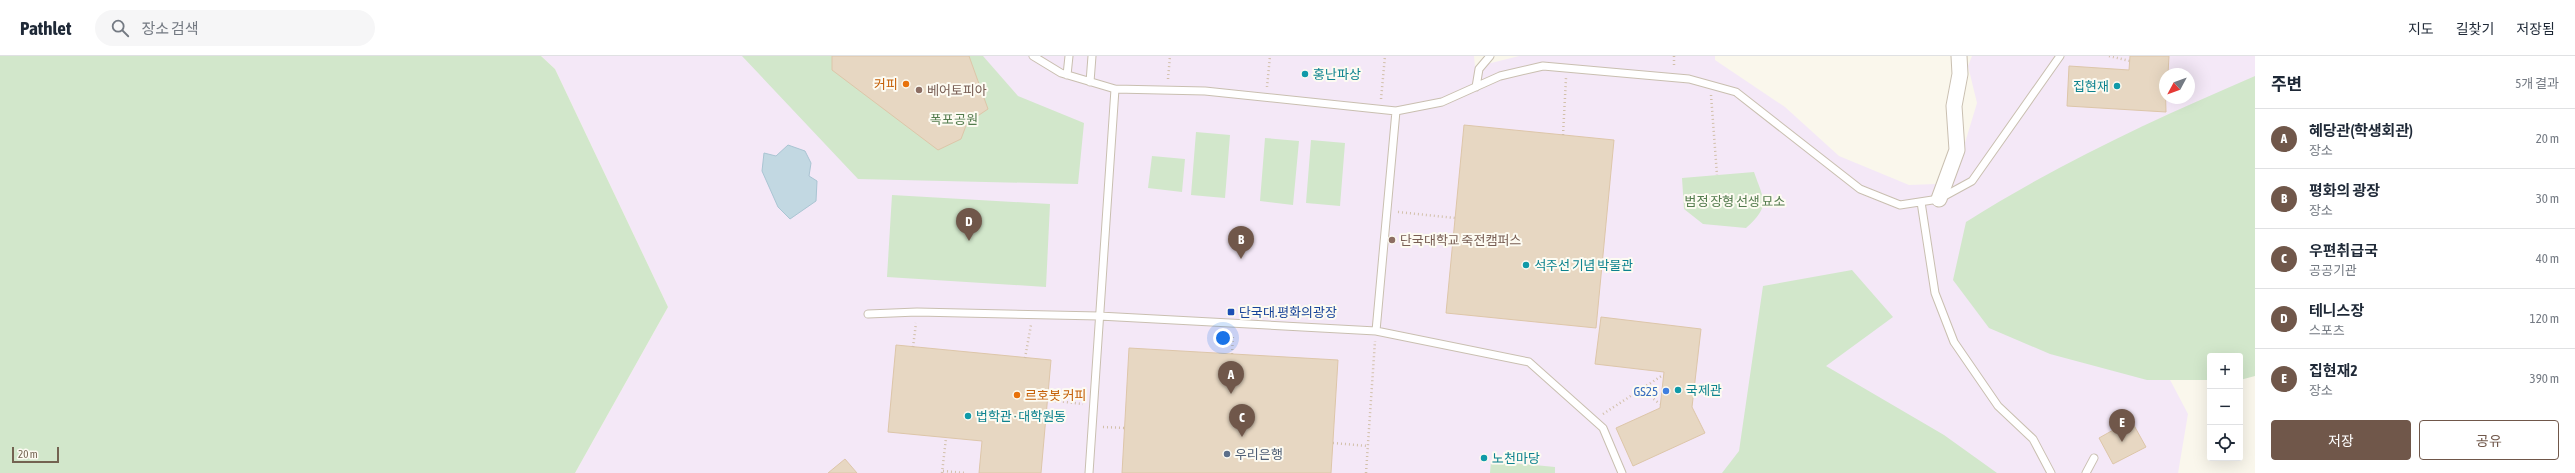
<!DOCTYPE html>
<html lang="ko">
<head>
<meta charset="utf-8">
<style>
	:root { --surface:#fff; --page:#f6f6f7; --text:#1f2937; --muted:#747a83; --line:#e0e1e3; --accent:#70574a }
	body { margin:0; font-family:"Asap Condensed","Noto Sans KR",sans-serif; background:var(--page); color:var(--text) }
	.controls { position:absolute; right:12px; bottom:12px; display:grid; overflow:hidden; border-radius:4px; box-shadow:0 4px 16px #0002 }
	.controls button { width:36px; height:36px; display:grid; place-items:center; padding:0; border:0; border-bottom:1px solid var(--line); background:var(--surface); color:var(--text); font:20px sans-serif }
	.compass { position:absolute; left:2159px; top:12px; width:36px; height:36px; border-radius:50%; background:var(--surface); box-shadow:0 4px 16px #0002; rotate:229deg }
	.scale { position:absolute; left:12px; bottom:10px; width:47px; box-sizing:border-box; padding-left:4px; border:2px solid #736351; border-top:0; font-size:11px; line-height:14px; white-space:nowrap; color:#736351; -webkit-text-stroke:3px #fdfbf2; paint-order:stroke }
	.you { position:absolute; left:1223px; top:282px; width:14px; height:14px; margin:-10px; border:3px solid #fff; border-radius:50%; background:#1a73e8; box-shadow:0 0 0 6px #1a73e833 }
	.badge { display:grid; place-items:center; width:26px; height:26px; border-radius:50%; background:var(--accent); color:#fff; font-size:13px; font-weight:700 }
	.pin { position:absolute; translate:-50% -33px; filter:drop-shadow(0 1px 2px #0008) }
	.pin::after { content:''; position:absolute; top:21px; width:14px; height:12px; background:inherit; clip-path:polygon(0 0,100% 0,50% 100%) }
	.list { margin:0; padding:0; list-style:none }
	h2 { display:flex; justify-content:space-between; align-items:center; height:52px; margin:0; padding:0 16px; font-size:17px }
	h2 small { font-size:13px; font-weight:400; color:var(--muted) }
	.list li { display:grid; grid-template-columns:26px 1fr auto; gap:12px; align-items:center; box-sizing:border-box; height:60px; padding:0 16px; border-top:1px solid var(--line) }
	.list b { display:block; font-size:15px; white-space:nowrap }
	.list p { margin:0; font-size:13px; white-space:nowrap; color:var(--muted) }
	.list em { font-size:13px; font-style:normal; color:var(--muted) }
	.actions { display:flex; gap:8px; padding:12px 16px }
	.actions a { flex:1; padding:9px 0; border:1px solid var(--accent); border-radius:4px; text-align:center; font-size:14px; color:var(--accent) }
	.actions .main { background:var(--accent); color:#fff }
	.icon { flex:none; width:22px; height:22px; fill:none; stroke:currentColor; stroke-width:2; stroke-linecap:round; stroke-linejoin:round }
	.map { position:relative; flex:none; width:2255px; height:417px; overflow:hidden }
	header { display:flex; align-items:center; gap:24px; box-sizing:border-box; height:56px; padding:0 20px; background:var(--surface); border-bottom:1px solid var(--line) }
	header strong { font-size:19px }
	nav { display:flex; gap:22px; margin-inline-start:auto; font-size:14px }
	.search { width:280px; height:36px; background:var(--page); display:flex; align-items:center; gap:10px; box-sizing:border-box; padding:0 14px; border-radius:22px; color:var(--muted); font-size:15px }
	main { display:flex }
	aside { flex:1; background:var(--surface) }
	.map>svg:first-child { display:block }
	.education { fill:#f4e8f7; fill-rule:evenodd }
	.green { fill:#d2e7cb }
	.water { fill:#c2d8e2; stroke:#aac5d3 }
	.building { fill:#e7d7c2; stroke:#ddc6a9 }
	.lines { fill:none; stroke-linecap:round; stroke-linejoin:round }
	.lane-casing { stroke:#c9bfb0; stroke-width:9 }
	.street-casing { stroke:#c9bfb0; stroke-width:17 }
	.path { stroke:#d2c0aa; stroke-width:2.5; stroke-dasharray:1 3; stroke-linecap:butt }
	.lane { stroke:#fff; stroke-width:7 }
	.street { stroke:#fff; stroke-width:15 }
	.culture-dot { fill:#0f9aa8; stroke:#fdfbf2; stroke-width:1.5 }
	.food-dot { fill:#e8710a; stroke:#fdfbf2; stroke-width:1.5 }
	.education-dot { fill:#8d6e63; stroke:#fdfbf2; stroke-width:1.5 }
	.transit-dot { fill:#1a4fb4; stroke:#fdfbf2; stroke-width:1.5 }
	.shop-dot { fill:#3f7fe0; stroke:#fdfbf2; stroke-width:1.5 }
	.service-dot { fill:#5c6f8a; stroke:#fdfbf2; stroke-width:1.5 }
	.labels { text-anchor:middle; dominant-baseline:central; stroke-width:4; stroke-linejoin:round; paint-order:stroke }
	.culture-label { font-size:13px; fill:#0d838f; stroke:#fdfbf2; text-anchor:start }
	.food-label { font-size:13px; fill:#c56008; stroke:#fdfbf2; text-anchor:end }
	.education-label { font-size:13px; fill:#785e54; stroke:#fdfbf2; text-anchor:start }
	.park-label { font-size:13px; fill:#547c4e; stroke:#fdfbf2 }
	.transit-label { font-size:13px; fill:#164399; stroke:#fdfbf2; text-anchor:start }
	.shop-label { font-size:13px; fill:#366cbe; stroke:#fdfbf2; text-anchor:end }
	.service-label { font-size:13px; fill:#4e5e75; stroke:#fdfbf2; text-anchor:start }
</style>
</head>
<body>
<header>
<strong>Pathlet</strong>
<div class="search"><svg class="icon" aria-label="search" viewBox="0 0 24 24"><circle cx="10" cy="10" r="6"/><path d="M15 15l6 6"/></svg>장소 검색</div>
<nav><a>지도</a><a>길찾기</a><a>저장됨</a></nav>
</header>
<main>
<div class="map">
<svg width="2255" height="417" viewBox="0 0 2255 417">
	<rect width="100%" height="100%" fill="#faf7ec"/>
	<path class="education" d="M541 0H1474L1475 11 1519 0H1715V4L1785 51 1839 100 1909 129 1936 128 1961 100 1977 47 1968 10 1972 0H2255V52L2125 238 2188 358 2178 417H575L668 251 555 13ZM2165 18H2189V42H2165Z"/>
	<path class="green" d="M0 0H541L555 13 668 251 575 417H0Z
		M742 0H983L1018 40 1084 67 1078 128 858 123Z
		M2255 20V320L2240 324V300H2210V324H2147L2050 298 1989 272 1953 224 1966 166C2059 107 2155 63 2255 20Z
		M1196 76 1230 79 1225 142 1191 139Z
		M1265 82 1299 85 1293 149 1260 145Z
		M1311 84 1345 87 1340 150 1306 147Z
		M1152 100 1185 103 1182 136 1148 132Z
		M1754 116C1764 145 1771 149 1746 172L1703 168 1684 153 1682 122Z
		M892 139 1050 148 1046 231 887 221Z
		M1852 214 1893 261 1826 310 1944 379 1997 417H1722L1739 395 1763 230Z
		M1491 405 1555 411V417H1490Z"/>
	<path class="water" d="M788 89 805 95 811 107 809 120 817 125 816 145 790 163 778 151 762 115 764 97 776 100Z"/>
	<path class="building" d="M832 0H969L988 53 967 67 961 83 938 94 832 14Z
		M2130 0H2169L2168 18H2165L2166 56 2067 50 2069 10 2129 14Z
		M1464 69 1614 84 1596 272 1446 257Z
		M1601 261 1701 273 1692 351 1705 377 1633 410 1616 372 1660 352 1664 316 1595 308Z
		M896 289 1051 304 1041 417H979L982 385 888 376Z
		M1129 292 1338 304 1331 417H1122Z
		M2131 364 2146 391 2113 408 2099 382Z
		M845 403 857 417H828Z"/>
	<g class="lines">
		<defs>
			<path id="lane" d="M1033 0 1061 17 1115 33 1205 35 1396 55 1442 46 1500 20 1543 10 1689 23 1736 36 1860 133 1900 149 1939 143 1972 125 2060 0
				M1067 19 1069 0
				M1090 26 1092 0
				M1476 31 1479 13 1490 0
				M1921 146 1935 237 1954 286 1998 350 2033 383 2051 417
				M868 258 917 256 1099 260 1376 275 1529 306 1603 372 1622 417
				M1376 275 1396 55
				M1089 417 1115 33
				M2086 417 2094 402"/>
			<path id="street" d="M1939 143 1957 94 1954 50 1960 18 1959 0"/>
		</defs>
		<use href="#lane" class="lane-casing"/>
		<use href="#street" class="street-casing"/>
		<path class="path" d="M1674 0V11
			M2109 0 2130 5
			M1168 23 1170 0
			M1267 31 1270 0
			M1711 39 1717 119
			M1381 43 1385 0
			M1563 79 1566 22
			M1398 156 1455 162
			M913 291 916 267
			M1232 298 1233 278
			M1025 302 1031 269
			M1641 333 1660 348
			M1047 344 1083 348
			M1603 358 1663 319
			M1103 371 1125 372
			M1333 387 1368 390
			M943 415 966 417
			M942 417 946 382
			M1366 417 1375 285"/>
		<use href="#lane" class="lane"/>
		<use href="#street" class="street"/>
	</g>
	<g class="culture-dot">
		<circle cx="1305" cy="18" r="4"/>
		<circle cx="2117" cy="30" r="4"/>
		<circle cx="1526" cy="209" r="4"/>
		<circle cx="1678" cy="334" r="4"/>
		<circle cx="968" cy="360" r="4"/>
		<circle cx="1484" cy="402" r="4"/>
	</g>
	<g class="food-dot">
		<circle cx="906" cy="28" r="4"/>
		<circle cx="1017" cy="339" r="4"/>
	</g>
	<g class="education-dot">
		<circle cx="919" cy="34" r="4"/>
		<circle cx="1392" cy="184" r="4"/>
	</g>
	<rect class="transit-dot" x="1227" y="252" width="8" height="8" rx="2"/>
	<circle class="shop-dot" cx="1666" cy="335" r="4"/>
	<circle class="service-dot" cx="1227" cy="398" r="4"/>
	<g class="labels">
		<g class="culture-label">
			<text x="1313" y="18">홍난파상</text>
			<text x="2109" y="30" text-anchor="end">집현재</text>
			<text x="1534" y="209">석주선 기념 박물관</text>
			<text x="1686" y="334">국제관</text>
			<text x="976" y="360">법학관 · 대학원동</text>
			<text x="1492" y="402">노천마당</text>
		</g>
		<g class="food-label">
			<text x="898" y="28">커피</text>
			<text x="1025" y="339" text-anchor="start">르호봇 커피</text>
		</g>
		<g class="education-label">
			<text x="927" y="34">베어토피아</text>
			<text x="1400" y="184">단국대학교 죽전캠퍼스</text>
		</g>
		<g class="park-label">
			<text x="954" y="63">폭포공원</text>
			<text x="1735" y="145">범정 장형 선생 묘소</text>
		</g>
		<g class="transit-label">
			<text x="1239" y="256">단국대.평화의광장</text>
		</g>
		<g class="shop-label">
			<text x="1658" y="335">GS25</text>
		</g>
		<g class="service-label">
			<text x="1235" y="398">우리은행</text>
		</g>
	</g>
</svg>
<div class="controls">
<button>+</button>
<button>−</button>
<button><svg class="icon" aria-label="locate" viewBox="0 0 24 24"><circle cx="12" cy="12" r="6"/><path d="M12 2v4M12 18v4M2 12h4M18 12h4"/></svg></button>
</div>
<svg class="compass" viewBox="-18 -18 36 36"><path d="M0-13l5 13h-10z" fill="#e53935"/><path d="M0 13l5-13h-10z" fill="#747a83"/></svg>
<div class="scale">20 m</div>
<div class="you"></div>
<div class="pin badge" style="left:1231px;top:338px">A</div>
<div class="pin badge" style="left:1241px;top:203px">B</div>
<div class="pin badge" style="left:1242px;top:381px">C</div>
<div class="pin badge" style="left:969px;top:185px">D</div>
<div class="pin badge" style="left:2122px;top:386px">E</div>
</div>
<aside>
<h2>주변<small>5개 결과</small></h2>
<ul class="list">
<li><span class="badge">A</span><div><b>혜당관(학생회관)</b><p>장소</p></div><em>20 m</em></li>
<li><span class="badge">B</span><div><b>평화의 광장</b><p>장소</p></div><em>30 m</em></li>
<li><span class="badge">C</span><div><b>우편취급국</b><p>공공기관</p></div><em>40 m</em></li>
<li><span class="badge">D</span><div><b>테니스장</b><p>스포츠</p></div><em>120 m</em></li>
<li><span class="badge">E</span><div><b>집현재2</b><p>장소</p></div><em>390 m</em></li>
</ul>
<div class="actions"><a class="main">저장</a><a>공유</a></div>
</aside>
</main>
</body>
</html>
